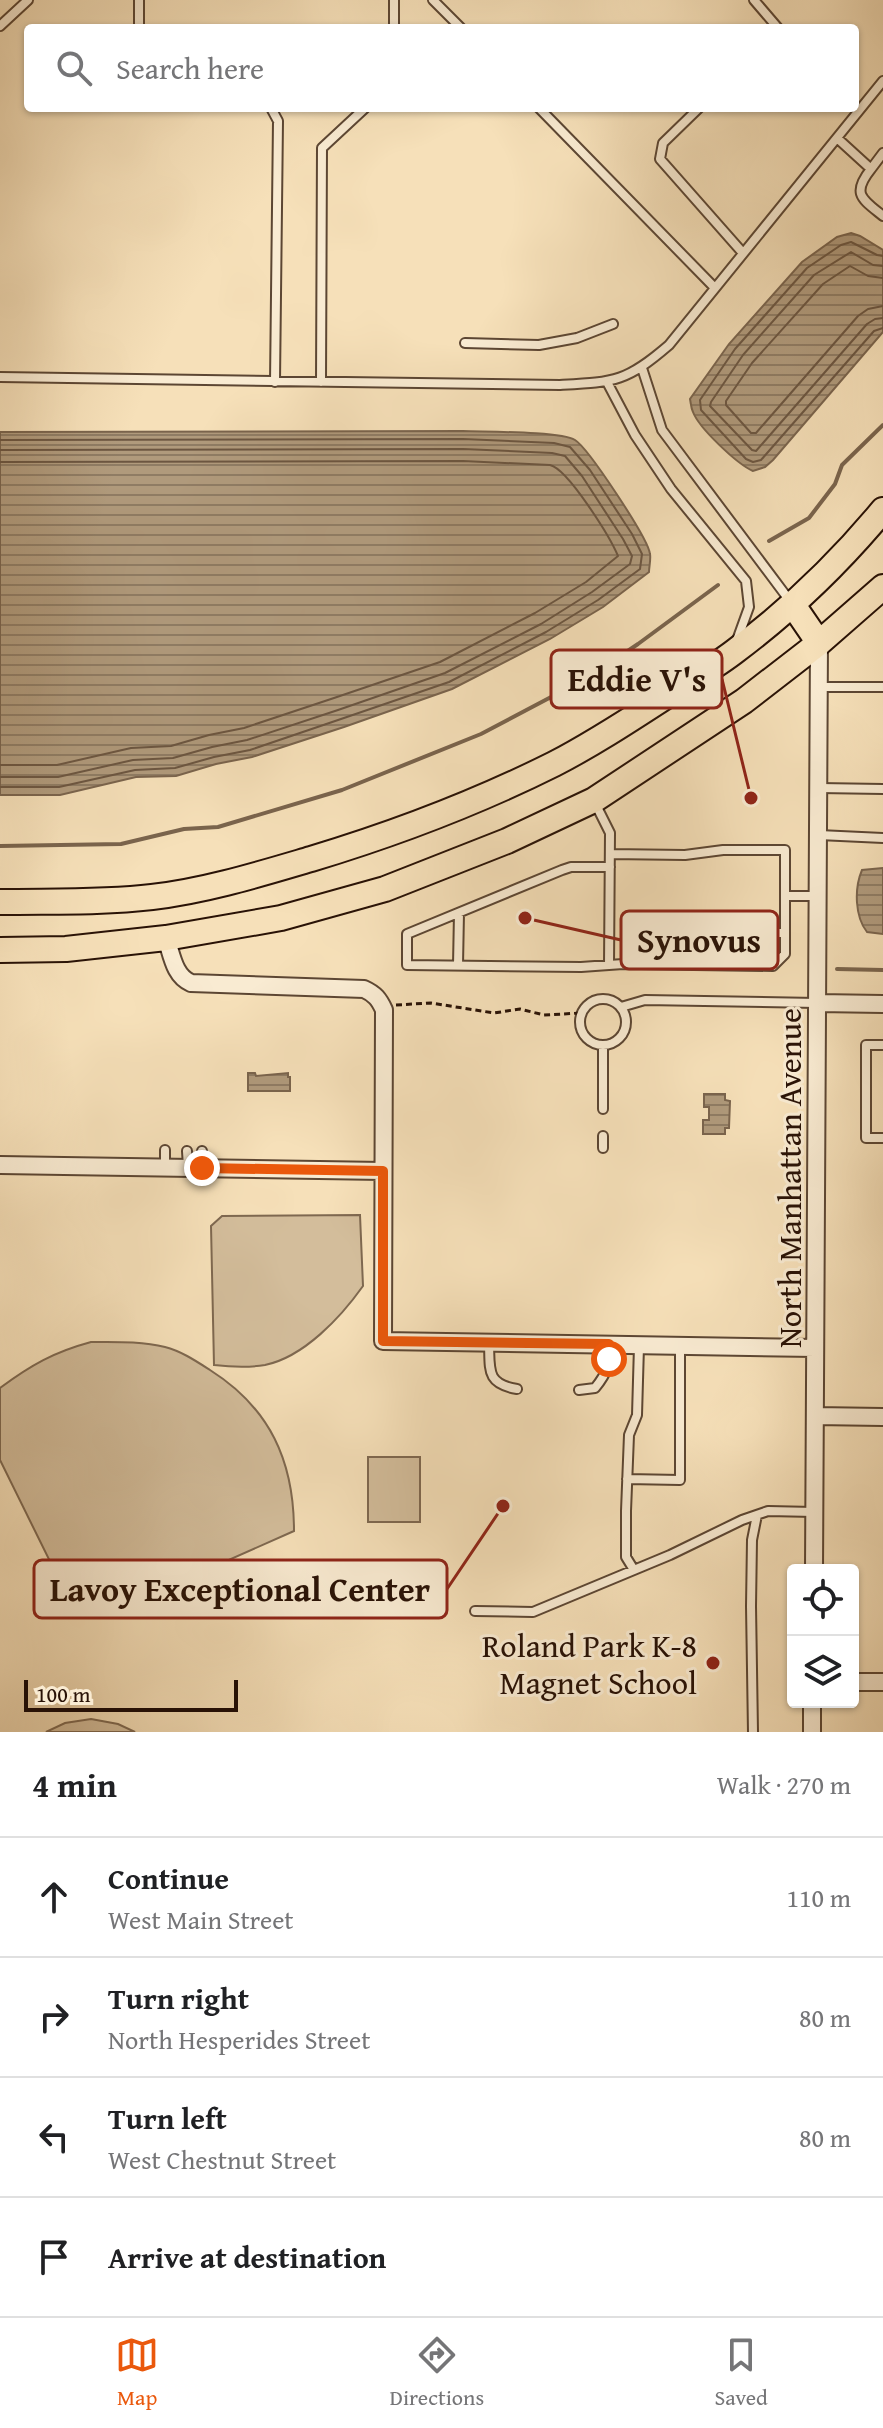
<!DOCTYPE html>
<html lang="en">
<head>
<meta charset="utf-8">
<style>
	:root { --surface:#fff; --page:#f2f2f2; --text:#202124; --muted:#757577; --line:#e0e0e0; --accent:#ea580c }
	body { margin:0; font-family:"Gentium Book Plus",serif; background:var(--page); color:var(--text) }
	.controls { position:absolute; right:24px; bottom:24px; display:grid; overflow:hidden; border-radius:8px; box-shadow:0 2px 6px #0004 }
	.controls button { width:72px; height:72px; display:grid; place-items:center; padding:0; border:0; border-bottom:2px solid var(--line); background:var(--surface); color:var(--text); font:40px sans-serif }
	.scale { position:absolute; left:24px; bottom:20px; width:214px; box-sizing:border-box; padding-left:8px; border:4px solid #291206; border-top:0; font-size:22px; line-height:28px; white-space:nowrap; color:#291206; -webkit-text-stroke:6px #f9ebd2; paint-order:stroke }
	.stop { position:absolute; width:24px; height:24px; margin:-18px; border:6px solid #ea580c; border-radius:50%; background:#fff }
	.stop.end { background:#ea580c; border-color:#fff; box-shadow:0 2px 8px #0008 }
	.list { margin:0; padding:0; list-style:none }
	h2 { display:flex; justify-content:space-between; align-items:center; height:104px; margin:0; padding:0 32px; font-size:34px }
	h2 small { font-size:26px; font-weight:400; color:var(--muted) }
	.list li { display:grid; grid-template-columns:52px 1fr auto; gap:24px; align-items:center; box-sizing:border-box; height:120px; padding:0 32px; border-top:2px solid var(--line) }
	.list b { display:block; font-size:30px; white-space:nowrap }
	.list p { margin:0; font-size:26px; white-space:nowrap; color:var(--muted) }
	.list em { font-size:26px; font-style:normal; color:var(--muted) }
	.icon { flex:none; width:44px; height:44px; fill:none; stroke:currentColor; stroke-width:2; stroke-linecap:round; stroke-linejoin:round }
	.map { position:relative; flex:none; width:883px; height:1732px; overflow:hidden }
	.search { position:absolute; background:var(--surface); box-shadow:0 2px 6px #0004; left:24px; right:24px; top:24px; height:88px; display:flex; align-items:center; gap:20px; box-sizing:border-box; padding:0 28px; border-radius:8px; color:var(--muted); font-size:30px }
	.sheet { height:584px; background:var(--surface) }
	nav { display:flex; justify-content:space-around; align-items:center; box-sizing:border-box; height:112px; border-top:2px solid var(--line); background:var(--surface); font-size:22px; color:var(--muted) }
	nav a { display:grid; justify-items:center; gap:4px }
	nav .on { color:var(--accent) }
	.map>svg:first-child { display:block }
	.park { fill:#d3bd9b; stroke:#7e6850; stroke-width:2 }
	.water { fill:url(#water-rules); stroke:#7a644d; stroke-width:2 }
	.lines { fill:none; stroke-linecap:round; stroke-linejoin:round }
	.shore { stroke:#6c5641; stroke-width:2 }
	.stream { stroke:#7a644d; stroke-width:4 }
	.service-casing { stroke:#5c4633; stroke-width:12 }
	.minor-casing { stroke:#5c4633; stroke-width:20 }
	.primary-casing { stroke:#291206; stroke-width:28 }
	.path { stroke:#291206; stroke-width:3; stroke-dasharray:6 4; stroke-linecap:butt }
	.service { stroke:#f9ebd2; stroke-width:8 }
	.minor { stroke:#f9ebd2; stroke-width:16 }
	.primary { stroke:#f6e0b9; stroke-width:24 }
	.route { stroke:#ea580c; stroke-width:10 }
	.poi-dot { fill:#8f2418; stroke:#f9ebd2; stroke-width:3 }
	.labels { text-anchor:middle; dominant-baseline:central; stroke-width:6; stroke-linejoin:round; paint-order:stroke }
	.street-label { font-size:32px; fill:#291206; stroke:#f9ebd2 }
	.poi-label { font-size:32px; fill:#291206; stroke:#f9ebd2; text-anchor:end }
	.leader { fill:none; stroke:#8f2418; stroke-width:3 }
	.callout-dot { fill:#8f2418; stroke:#f9ebd2; stroke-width:3 }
	.callout { fill:#f9ebd2; stroke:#8f2418; stroke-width:3 }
	.callout-label { font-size:34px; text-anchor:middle; font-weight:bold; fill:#291206 }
</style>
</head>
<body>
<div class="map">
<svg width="883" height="1732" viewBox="0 0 883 1732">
	<defs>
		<pattern id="water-rules" width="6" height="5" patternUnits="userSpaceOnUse" patternTransform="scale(2)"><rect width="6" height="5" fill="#b09a7c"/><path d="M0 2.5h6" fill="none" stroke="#8f7c64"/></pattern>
	</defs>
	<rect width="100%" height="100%" fill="#f6e0b9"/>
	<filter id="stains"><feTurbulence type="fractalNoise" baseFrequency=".0025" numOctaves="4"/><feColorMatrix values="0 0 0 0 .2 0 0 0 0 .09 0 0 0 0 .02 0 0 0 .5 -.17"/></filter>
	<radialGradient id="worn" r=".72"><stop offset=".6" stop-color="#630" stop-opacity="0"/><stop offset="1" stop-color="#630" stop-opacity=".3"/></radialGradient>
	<path class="park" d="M360 1215 363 1286C341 1317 304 1357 265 1365 247 1368 231 1367 214 1365L211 1226 222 1216Z
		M91 1342C115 1342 142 1341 165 1347 181 1351 196 1361 210 1370 270 1408 294 1461 294 1531L98 1618 73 1608 0 1460V1388C31 1365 54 1352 91 1342Z
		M368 1457H420V1522H368Z
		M91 1719 118 1724 135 1732H46L65 1723Z"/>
	<path class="water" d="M851 233 860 236 883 250V332L773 460 765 467 753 471C737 464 699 428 693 412 691 408 691 404 690 399L729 344 802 262 837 237Z
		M463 431C483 432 561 431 575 440 588 448 648 538 650 554 651 559 649 567 649 572L603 607 550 639 452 689 344 727 252 757 216 764 176 776 136 777 60 795H0V432Z
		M883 868V934L867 932C855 917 854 889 862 870Z
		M248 1073H255L256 1076 288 1073V1077H290V1091H248Z
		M704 1094H725V1100L730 1101 729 1128H725V1134H703V1120H709V1107H704Z"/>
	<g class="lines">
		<path class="shore" d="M883 256 877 255 851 242 841 245 807 268 735 349 700 400 701 410 746 459 753 462 761 460 874 331 883 328
			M883 266 873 265 851 252 814 275 743 355 711 402 710 406 752 450 756 451 867 324 875 319 883 318
			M883 278 868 276 850 266 823 284 752 363 726 401V405L751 433H756L858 316 868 309 883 306
			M0 440 463 439 554 443 570 447 590 470 632 534 642 554 640 569 598 600 546 632 449 682 341 719 250 750 214 757 175 768 135 770 59 787H0
			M0 450 463 449 552 453 565 456 582 476 623 539 632 556 630 564 592 592 541 624 445 673 338 710 247 740 212 747 173 758 133 760 58 777H0
			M0 462 463 461 550 465C568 469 610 537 618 556L586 582 535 613 440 662 334 698 244 728 209 735 171 746 131 748 57 765H0"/>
		<path class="stream" d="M769 541 809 518 835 484 842 465 883 425
			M0 846 121 844 184 829 218 827 342 790 481 734 589 677 638 644 718 585
			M837 969 883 970"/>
		<defs>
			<path id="service" d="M394 0V28
				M433 0 461 28
				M754 0 778 28
				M0 26 28 0
				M139 28V0
				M271 108 278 121 275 382
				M539 108 714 287
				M699 108 663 143 660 159 742 252
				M837 138 871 169C851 194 862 199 883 216
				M871 169 883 153
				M465 343 539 345 577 338 613 324
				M642 368 662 430 790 601
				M0 377 560 385C615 382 626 382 669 345L883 81
				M321 382 322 148 365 108
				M607 382 635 435 671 489 746 581 749 607 736 643
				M819 687H883
				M819 788 883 789
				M594 801 610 833 609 965
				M819 835 883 838
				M610 854 685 855 723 850H785V954L773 966 623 964 581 967 407 965V934L562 870 571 867H610
				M785 896H819
				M768 933H785
				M458 965 459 913
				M580 1022a23 23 0 1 1 46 0a23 23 0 1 1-46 0Z
				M621 1007 645 1000 817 1003
				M603 1045V1109
				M883 1045H866V1138H883
				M603 1136V1148
				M165 1150V1167
				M187 1151 188 1167
				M202 1151V1168
				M489 1343C490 1370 486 1384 517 1389
				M579 1390 595 1388C608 1372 609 1366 609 1345
				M627 1479 680 1480V1346
				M634 1570 626 1557V1511L629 1435 637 1415 639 1346
				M475 1611 533 1612 670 1555 742 1520 768 1511 814 1512
				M753 1732 751 1606 752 1540 757 1515"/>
			<path id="minor" d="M166 938C172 955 174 976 191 983L364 989C375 994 379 999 384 1010L383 1341 815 1348
				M818 1003 883 1004
				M0 1165 383 1171
				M815 1416 883 1417
				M814 1570 819 643
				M853 1682H883
				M812 1732V1702"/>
			<path id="primary" d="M793 605 819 643
				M0 902C50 901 101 903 152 897 205 891 260 874 311 859 394 834 476 803 554 764 593 744 631 719 668 695 690 681 713 668 734 652 789 611 839 563 883 510
				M0 950 66 949 166 938 281 918 385 889 507 841 594 800 744 701 819 643 883 587"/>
		</defs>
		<use href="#service" class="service-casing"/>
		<use href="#minor" class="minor-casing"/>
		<use href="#primary" class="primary-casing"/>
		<path class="path" d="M396 1005 431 1003 494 1013 520 1009 544 1015 581 1013"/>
		<use href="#service" class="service"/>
		<use href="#minor" class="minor"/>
		<use href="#primary" class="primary"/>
	</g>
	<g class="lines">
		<path class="route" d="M202 1168 383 1171V1341L609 1344V1359"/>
	</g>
	<circle class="poi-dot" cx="713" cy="1663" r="8"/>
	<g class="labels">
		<g class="street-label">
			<text transform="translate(789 1178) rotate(-90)">North Manhattan Avenue</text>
		</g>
		<g class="poi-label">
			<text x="697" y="1645">Roland Park K-8<tspan x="697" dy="37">Magnet School</tspan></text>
		</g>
	</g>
	<path class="leader" d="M751 798L722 679M525 918L621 940M503 1506L447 1589"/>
	<g class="callout-dot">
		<circle cx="751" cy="798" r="8"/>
		<circle cx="525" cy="918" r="8"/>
		<circle cx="503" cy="1506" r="8"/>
	</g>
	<g class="callout">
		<rect x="551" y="650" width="171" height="58" rx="8"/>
		<rect x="621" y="911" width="157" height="58" rx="8"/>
		<rect x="34" y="1560" width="413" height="58" rx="8"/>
	</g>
	<g class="callout-label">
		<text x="637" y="691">Eddie V's</text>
		<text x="699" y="952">Synovus</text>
		<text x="240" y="1601">Lavoy Exceptional Center</text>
	</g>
	<rect width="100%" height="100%" filter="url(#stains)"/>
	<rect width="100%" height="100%" fill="url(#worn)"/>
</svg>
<div class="controls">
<button><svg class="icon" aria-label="locate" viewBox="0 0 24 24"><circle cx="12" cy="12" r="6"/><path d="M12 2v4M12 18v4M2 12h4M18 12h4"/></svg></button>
<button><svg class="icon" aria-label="layers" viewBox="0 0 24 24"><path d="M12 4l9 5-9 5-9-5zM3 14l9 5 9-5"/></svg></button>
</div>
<div class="scale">100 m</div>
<div class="stop" style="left:609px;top:1359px"></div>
<div class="stop end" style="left:202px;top:1168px"></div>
<div class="search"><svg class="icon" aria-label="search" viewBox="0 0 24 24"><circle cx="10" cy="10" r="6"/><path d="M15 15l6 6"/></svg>Search here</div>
</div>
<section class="sheet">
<h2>4 min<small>Walk · 270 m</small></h2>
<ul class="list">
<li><svg class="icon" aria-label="ahead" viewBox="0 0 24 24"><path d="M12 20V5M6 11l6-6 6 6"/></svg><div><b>Continue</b><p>West Main Street</p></div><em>110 m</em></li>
<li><svg class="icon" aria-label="right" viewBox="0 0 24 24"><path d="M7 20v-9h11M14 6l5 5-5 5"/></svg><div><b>Turn right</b><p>North Hesperides Street</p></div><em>80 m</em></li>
<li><svg class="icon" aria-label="left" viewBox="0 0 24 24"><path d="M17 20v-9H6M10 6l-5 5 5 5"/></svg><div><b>Turn left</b><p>West Chestnut Street</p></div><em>80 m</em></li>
<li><svg class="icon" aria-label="arrive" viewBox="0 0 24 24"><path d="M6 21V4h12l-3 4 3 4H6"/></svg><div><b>Arrive at destination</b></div></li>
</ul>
</section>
<nav>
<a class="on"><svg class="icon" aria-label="map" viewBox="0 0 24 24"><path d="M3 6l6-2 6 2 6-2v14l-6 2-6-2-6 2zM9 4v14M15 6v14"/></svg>Map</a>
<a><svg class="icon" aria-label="directions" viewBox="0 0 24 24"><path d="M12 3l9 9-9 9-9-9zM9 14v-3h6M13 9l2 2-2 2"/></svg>Directions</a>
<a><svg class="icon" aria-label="saved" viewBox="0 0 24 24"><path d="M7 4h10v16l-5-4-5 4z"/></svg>Saved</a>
</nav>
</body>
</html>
